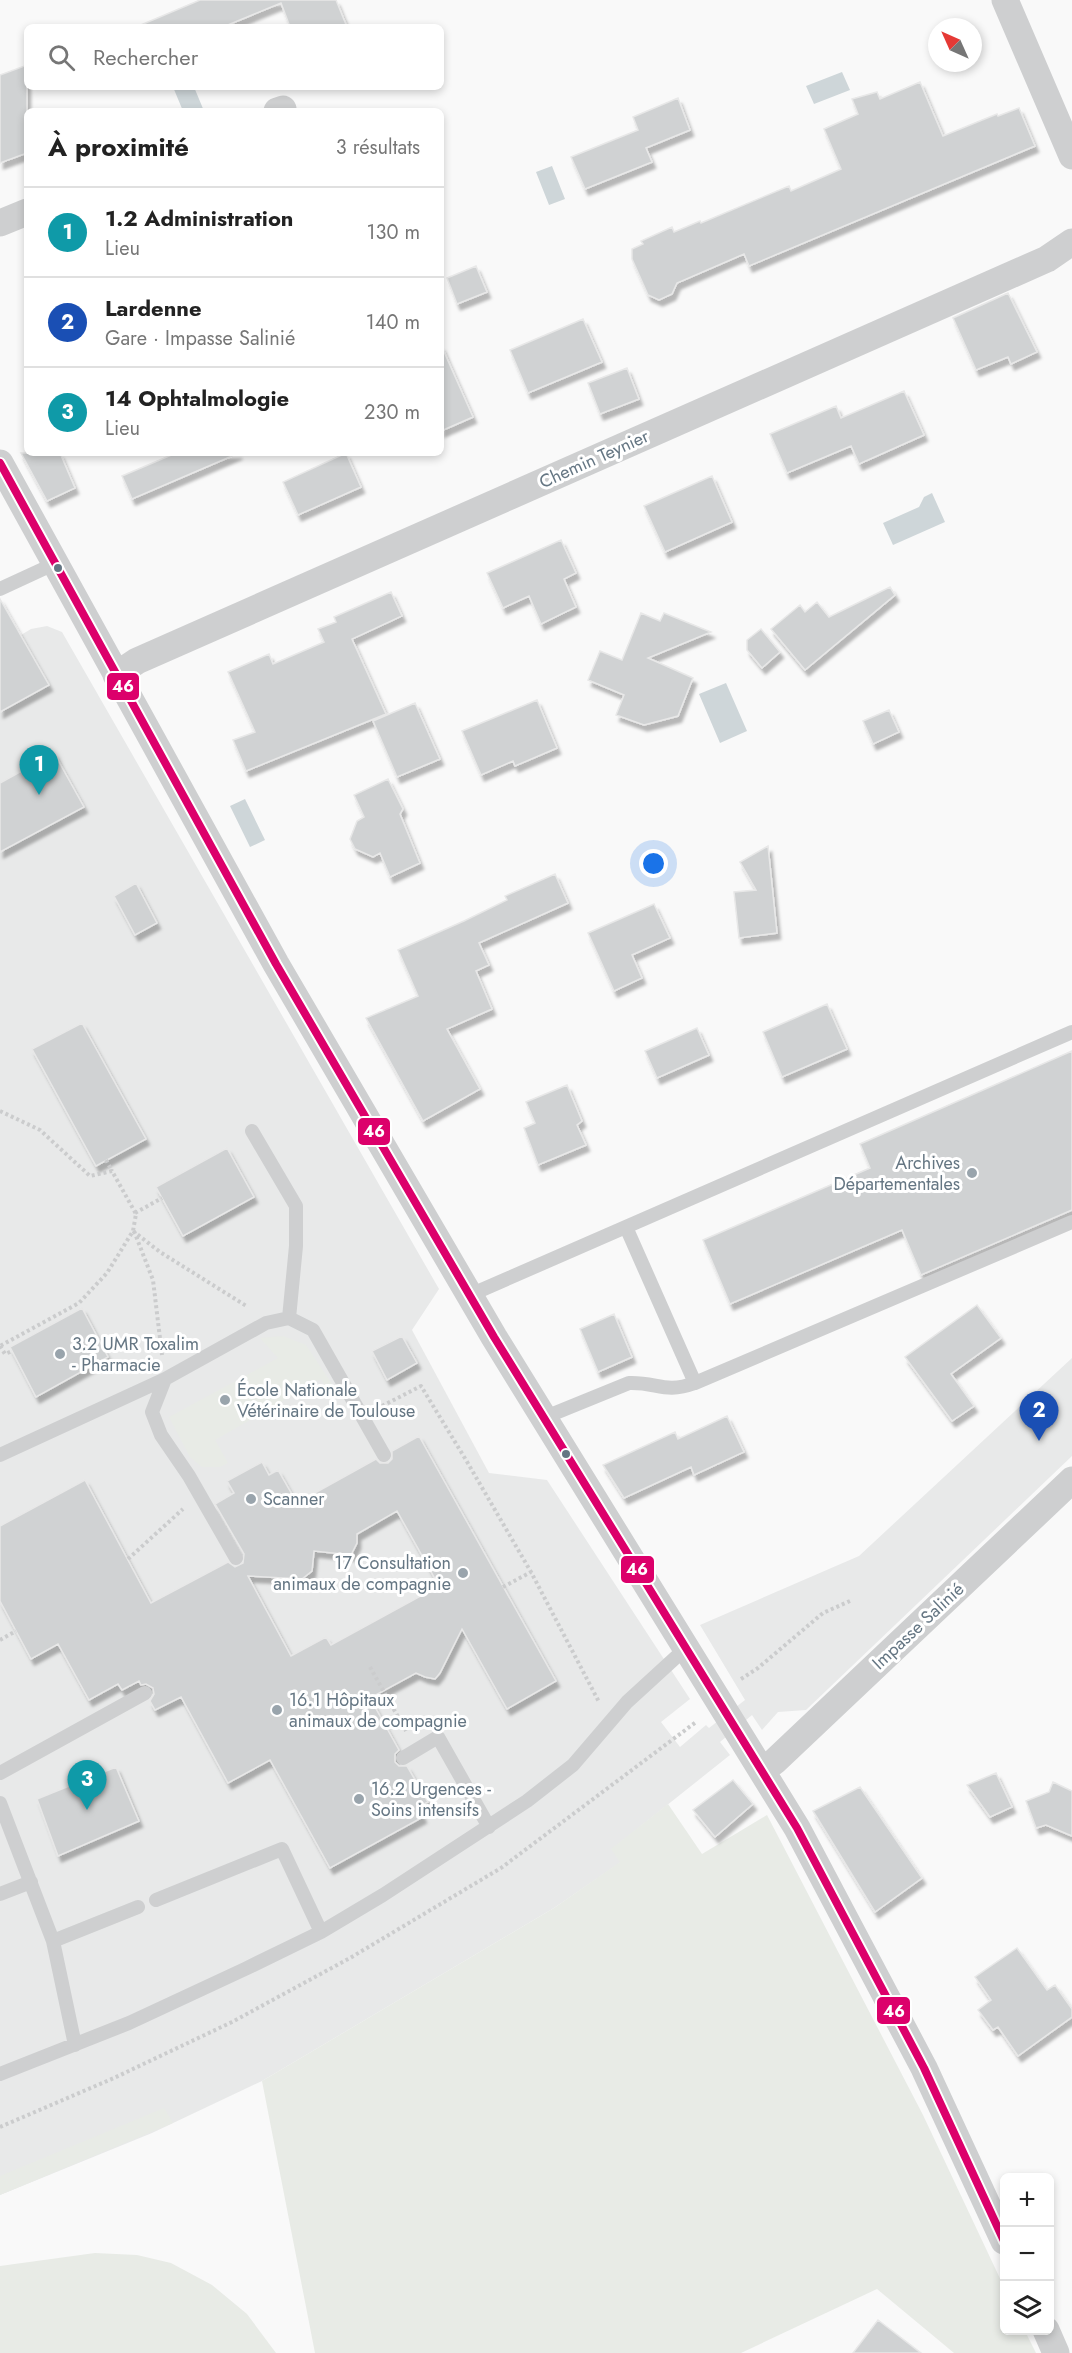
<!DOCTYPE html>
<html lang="fr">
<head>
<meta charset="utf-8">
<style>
	:root { --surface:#fff; --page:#f2f2f2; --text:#222; --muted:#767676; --line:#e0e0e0; --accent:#0b8043 }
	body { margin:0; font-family:Jost,sans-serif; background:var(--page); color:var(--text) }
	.controls { position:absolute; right:18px; bottom:18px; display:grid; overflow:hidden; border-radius:9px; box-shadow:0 3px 9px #0003 }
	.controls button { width:54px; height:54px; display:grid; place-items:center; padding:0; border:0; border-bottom:2px solid var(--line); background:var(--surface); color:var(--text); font:30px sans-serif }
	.compass { position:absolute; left:928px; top:18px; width:54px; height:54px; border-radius:50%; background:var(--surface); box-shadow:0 3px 9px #0003; rotate:315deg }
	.you { position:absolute; left:654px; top:864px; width:21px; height:21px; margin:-15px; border:4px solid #fff; border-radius:50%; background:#1a73e8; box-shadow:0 0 0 9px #1a73e833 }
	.badge { display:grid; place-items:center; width:39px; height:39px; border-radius:50%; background:var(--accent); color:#fff; font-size:20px; font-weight:700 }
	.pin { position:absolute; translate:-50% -50px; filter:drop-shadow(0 2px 3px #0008) }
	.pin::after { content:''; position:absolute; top:32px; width:21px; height:18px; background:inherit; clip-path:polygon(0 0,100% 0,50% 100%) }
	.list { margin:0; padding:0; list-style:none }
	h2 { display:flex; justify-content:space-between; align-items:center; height:78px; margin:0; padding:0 24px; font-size:26px }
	h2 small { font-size:20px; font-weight:400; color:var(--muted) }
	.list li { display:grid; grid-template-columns:39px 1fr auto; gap:18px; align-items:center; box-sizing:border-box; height:90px; padding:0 24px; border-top:2px solid var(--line) }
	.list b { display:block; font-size:22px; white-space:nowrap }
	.list p { margin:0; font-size:20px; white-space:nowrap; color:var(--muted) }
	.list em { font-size:20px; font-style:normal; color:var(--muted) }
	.icon { flex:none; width:33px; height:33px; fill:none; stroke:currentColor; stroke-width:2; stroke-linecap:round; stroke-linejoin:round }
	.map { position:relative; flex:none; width:1072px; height:2353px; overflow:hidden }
	.search { position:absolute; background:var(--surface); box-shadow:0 3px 9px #0003; left:24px; top:24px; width:420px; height:66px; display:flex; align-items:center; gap:15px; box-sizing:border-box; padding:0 21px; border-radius:9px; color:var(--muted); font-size:22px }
	.panel { position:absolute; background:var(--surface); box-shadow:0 3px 9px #0003; left:24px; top:108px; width:420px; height:348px; border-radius:9px }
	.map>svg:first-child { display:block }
	.built { fill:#e8e9e9 }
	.green { fill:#e8ebe6 }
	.water { fill:#ced6d9 }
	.building { fill:#d0d2d3; stroke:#e8e8e8; stroke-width:1.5; fill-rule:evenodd; filter:url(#shadow) }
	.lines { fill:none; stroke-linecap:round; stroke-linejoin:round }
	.path { stroke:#cbcccd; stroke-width:4; stroke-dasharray:3 3; stroke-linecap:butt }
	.lane { stroke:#cecfd0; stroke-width:14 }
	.street { stroke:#cecfd0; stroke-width:27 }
	.bus-1-casing { stroke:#fff; stroke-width:12 }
	.bus-1 { stroke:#dc006b; stroke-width:8 }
	.bus-dot { fill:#657683; stroke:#fff; stroke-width:2 }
	.poi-dot { fill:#99a4ac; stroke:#fff; stroke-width:2 }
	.labels { text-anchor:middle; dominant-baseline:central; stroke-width:6; stroke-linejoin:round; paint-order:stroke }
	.street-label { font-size:18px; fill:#657683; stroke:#fff }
	.poi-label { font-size:18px; fill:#657683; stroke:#fff; text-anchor:start }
	.line-badge { stroke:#fff; stroke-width:2 }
	.badge-label { font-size:16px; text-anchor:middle; font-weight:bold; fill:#fff }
</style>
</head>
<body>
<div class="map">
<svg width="1072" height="2353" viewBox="0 0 1072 2353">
	<defs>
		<filter id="shadow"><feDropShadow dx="3.5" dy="6" stdDeviation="1.5" flood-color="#0004"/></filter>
	</defs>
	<rect width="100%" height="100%" fill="#f9f9f9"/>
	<path class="built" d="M14 624 21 635 31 629 47 626 62 632 439 1289 412 1330 489 1473 547 1480 690 1699 661 1722 680 1747 706 1725 709 1728 745 1700 700 1625 859 1556 1072 1358V1456L806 1710 778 1712 762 1730 752 1715 720 1742 730 1755 612 1849 621 1862 554 1908 262 2081 152 2133 0 2195V632Z"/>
	<path class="green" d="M283 1336 306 1345 334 1387 332 1398 321 1379 215 1440 228 1463 220 1467H202L190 1457 169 1417 278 1358 260 1338Z
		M668 1804 702 1854 767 1815 923 2115 1004 2287V2330L1025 2331 1036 2353H954L877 2289 741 2353H315L262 2081 554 1908 620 1862 611 1849Z
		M164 2108 173 2123 0 2195V2176Z
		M95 2253 137 2255 171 2263 212 2285 247 2314 276 2353H0V2266Z"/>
	<path class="water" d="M842 72 850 90 814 104 806 86Z
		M173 87H194L204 111H183Z
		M552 166 565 199 549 205 536 172Z
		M932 493 945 522 893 545 883 523 919 507 924 497Z
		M726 683 747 731 720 743 699 694Z
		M245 799 265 840 250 847 230 806Z"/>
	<path class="building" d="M200 0H336L347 27H290L281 3 223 27H136Z
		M27 65V153L0 163V75Z
		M920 82 943 136 997 114 998 116 1019 108 1035 146 749 266 744 254 677 283 672 294 659 300 648 295 632 259V249L643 244 641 241 672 227 674 232 700 221 701 223 789 186 791 191 841 169 824 129 858 114 852 99 877 92 880 99Z
		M678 98 690 130 646 148 652 162 585 189 571 157 638 130 633 117Z
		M476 266 487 292 457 304 447 278Z
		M1008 293 1037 352 1011 364 1008 357 976 370 953 318Z
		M583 319 602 362 528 393 510 350Z
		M441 345 473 417 441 431Z
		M627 368 639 399 600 414 588 383Z
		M904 391 924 435 859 464 851 446 787 473 770 434 836 406 841 418Z
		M21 453H60L75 488 47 501Z
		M176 453H239L132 499 122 476Z
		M346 453 361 487 298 515 283 482Z
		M712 476 732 522 665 552 644 506Z
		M561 540 576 573 564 579 576 607 541 624 529 596 503 608 487 573Z
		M890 587 895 595 805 670 771 629 800 605 805 612 817 602 829 617Z
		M391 592 402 616 352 639 386 714 246 771 233 740 255 732 228 672 269 654 273 664 324 642 318 629 336 622 334 617Z
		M0 599 49 685 0 712Z
		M641 613 660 621 664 613 711 632 648 658 693 678 678 716 644 725 616 715 624 695 588 680 600 651 622 660Z
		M761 629 780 652 762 668 747 650V640Z
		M537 700 557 748 515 766 513 761 481 775 462 731Z
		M415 703 440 759 397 777 373 721Z
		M889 710 899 732 873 744 863 721Z
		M54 753 84 807 0 852V783Z
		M388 779 403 809 400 814 420 863 390 877 380 853 373 857 355 849 350 839 357 821 364 817 354 795Z
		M768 846 777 933 739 938 734 892 756 890 740 862Z
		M555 874 568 903 479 943 489 965 476 971 492 1009 447 1029 480 1089 423 1121 366 1018 418 996 398 950 464 921 507 900 505 896Z
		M136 883 157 923 135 935 114 896Z
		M654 904 670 938 632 955 642 978 614 991 588 933Z
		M827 1004 847 1049 782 1077 763 1032Z
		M82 1023 146 1139 96 1166 32 1049Z
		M697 1028 709 1055 657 1078 645 1051Z
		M1072 1051V1210L921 1275 902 1230 730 1304 703 1240 870 1168 860 1144Z
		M567 1085 582 1121 577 1125 586 1145 538 1165 524 1128 535 1123 526 1102Z
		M227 1148 254 1197 183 1236 156 1187Z
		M977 1305 1001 1338 951 1374 974 1406 952 1421 905 1357Z
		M82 1308 108 1357 36 1397 10 1347Z
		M614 1314 632 1357 598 1372 580 1329Z
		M402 1336 417 1363 387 1380 372 1351Z
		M727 1416 744 1452 694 1475 691 1467 624 1498 603 1465 675 1432 678 1439Z
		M419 1436 556 1681 507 1709 462 1629 440 1673 435 1679 425 1677 416 1673 370 1698 399 1750 395 1754V1762L399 1766H407L428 1802 418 1807 423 1817 330 1868 270 1760 228 1783 181 1697 155 1710 150 1701 154 1694 153 1688 146 1684 141 1685 139 1681 122 1690 118 1684 89 1700 58 1644 31 1659 0 1601V1526L85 1480 151 1603 228 1562 235 1567 243 1563 244 1554 215 1504 234 1493 227 1481 262 1462 269 1475 278 1470 297 1503 376 1459 380 1463H388L392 1459V1451ZM397 1511 439 1586 331 1645 326 1637 291 1656 248 1576 302 1579 312 1571 314 1551 351 1555 357 1543V1534Z
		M116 1767 139 1821 58 1856 37 1799Z
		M996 1773 1012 1807 990 1817 967 1785Z
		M733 1780 753 1804 715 1837 693 1810Z
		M1053 1782 1072 1791V1836L1046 1825 1036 1828 1026 1801 1049 1792Z
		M860 1787 922 1878 875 1912 813 1811Z
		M1017 1948 1047 1990 1055 1985 1072 2009V2017L1018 2056 998 2027 993 2030 978 2010 991 2000 975 1977Z
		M878 2320 921 2353H853Z"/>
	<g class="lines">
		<path class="path" d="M0 1111 40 1130 90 1176 112 1171 136 1214 133 1231 107 1273 79 1303 0 1346
			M106 1160 112 1171
			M135 1213 162 1198
			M133 1231 160 1252 248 1307
			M134 1231 153 1280 162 1355
			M0 1346 5 1354 12 1351
			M382 1406 421 1386 466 1460 531 1572 599 1702
			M128 1559 183 1509
			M503 1587 531 1572
			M0 1640 16 1631
			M370 1667 406 1731
			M741 1679 758 1668 823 1613 850 1601
			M0 2127 114 2078 232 2022 350 1958 501 1868 696 1722"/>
		<path class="lane" d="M0 589 54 564
			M252 1131 296 1206V1246L289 1318
			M626 1227 695 1383
			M470 1295 1072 1032
			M543 1418 629 1383C658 1382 664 1394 695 1383L1072 1222
			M0 1455 165 1379
			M236 1558 189 1476 161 1435 152 1412 165 1379 266 1323 289 1318 313 1330 384 1455
			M403 1758 438 1737 489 1827
			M0 1773 145 1693
			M0 1803 53 1941 138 1907
			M0 1894 31 1882
			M156 1900 282 1849 321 1932
			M53 1941 75 2045
			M0 2074 129 2023 245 1969 321 1932 383 1895 527 1801 573 1765 627 1702 686 1648"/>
		<path class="street" d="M1005 0 1072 156
			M277 111 283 109
			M0 223 27 212
			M0 463 276 964 494 1337 797 1828 924 2068 1004 2241
			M116 675 137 661 1047 259 1072 242
			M763 1770 775 1761 1072 1480
			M1046 2330 1056 2353"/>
		<defs>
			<path id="bus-1" d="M0 463 276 964 494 1337 797 1828 924 2068 1004 2241"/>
		</defs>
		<use href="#bus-1" class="bus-1-casing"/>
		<use href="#bus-1" class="bus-1"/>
	</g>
	<g class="bus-dot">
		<circle cx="58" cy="568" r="5"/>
		<circle cx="566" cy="1454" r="5"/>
	</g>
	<g class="poi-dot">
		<circle cx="972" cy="1173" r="6"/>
		<circle cx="60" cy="1354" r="6"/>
		<circle cx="225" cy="1400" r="6"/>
		<circle cx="251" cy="1499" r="6"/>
		<circle cx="463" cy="1573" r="6"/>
		<circle cx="277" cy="1710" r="6"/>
		<circle cx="359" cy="1799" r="6"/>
	</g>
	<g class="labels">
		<g class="street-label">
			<text transform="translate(594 459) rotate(-24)">Chemin Teynier</text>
			<text transform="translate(918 1626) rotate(-43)">Impasse Salinié</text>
		</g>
		<g class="poi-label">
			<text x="960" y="1163" text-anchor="end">Archives<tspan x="960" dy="21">Départementales</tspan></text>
			<text x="72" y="1344">3.2 UMR Toxalim<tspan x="72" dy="21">- Pharmacie</tspan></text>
			<text x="237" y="1390">École Nationale<tspan x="237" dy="21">Vétérinaire de Toulouse</tspan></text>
			<text x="263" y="1499">Scanner</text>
			<text x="451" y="1563" text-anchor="end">17 Consultation<tspan x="451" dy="21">animaux de compagnie</tspan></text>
			<text x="289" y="1700">16.1 Hôpitaux<tspan x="289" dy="21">animaux de compagnie</tspan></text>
			<text x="371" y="1789">16.2 Urgences -<tspan x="371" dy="21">Soins intensifs</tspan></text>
		</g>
	</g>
	<g class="line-badge">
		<rect x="106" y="672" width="34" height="29" rx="6" fill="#dc006b"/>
		<rect x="357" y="1117" width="34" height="29" rx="6" fill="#dc006b"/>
		<rect x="620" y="1555" width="35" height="29" rx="6" fill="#dc006b"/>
		<rect x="876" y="1996" width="35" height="29" rx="6" fill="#dc006b"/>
	</g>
	<g class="badge-label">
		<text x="123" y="692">46</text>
		<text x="374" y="1137">46</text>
		<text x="637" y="1575">46</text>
		<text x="894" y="2017">46</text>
	</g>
</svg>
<div class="controls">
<button>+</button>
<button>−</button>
<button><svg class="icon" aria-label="layers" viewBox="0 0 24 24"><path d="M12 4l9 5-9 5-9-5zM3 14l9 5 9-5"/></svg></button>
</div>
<svg class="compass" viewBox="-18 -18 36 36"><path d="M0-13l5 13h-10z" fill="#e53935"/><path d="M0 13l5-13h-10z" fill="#767676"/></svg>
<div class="you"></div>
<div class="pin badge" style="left:39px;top:795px;background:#0f9aa8">1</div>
<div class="pin badge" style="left:1039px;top:1441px;background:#1a4fb4">2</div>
<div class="pin badge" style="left:87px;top:1810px;background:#0f9aa8">3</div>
<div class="search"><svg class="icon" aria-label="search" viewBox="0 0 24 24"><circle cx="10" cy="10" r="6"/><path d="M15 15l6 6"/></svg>Rechercher</div>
<section class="panel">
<h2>À proximité<small>3 résultats</small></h2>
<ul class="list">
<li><span class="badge" style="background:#0f9aa8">1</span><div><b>1.2 Administration</b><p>Lieu</p></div><em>130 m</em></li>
<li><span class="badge" style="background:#1a4fb4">2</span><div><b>Lardenne</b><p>Gare · Impasse Salinié</p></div><em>140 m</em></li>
<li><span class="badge" style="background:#0f9aa8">3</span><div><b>14 Ophtalmologie</b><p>Lieu</p></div><em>230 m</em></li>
</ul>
</section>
</div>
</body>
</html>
